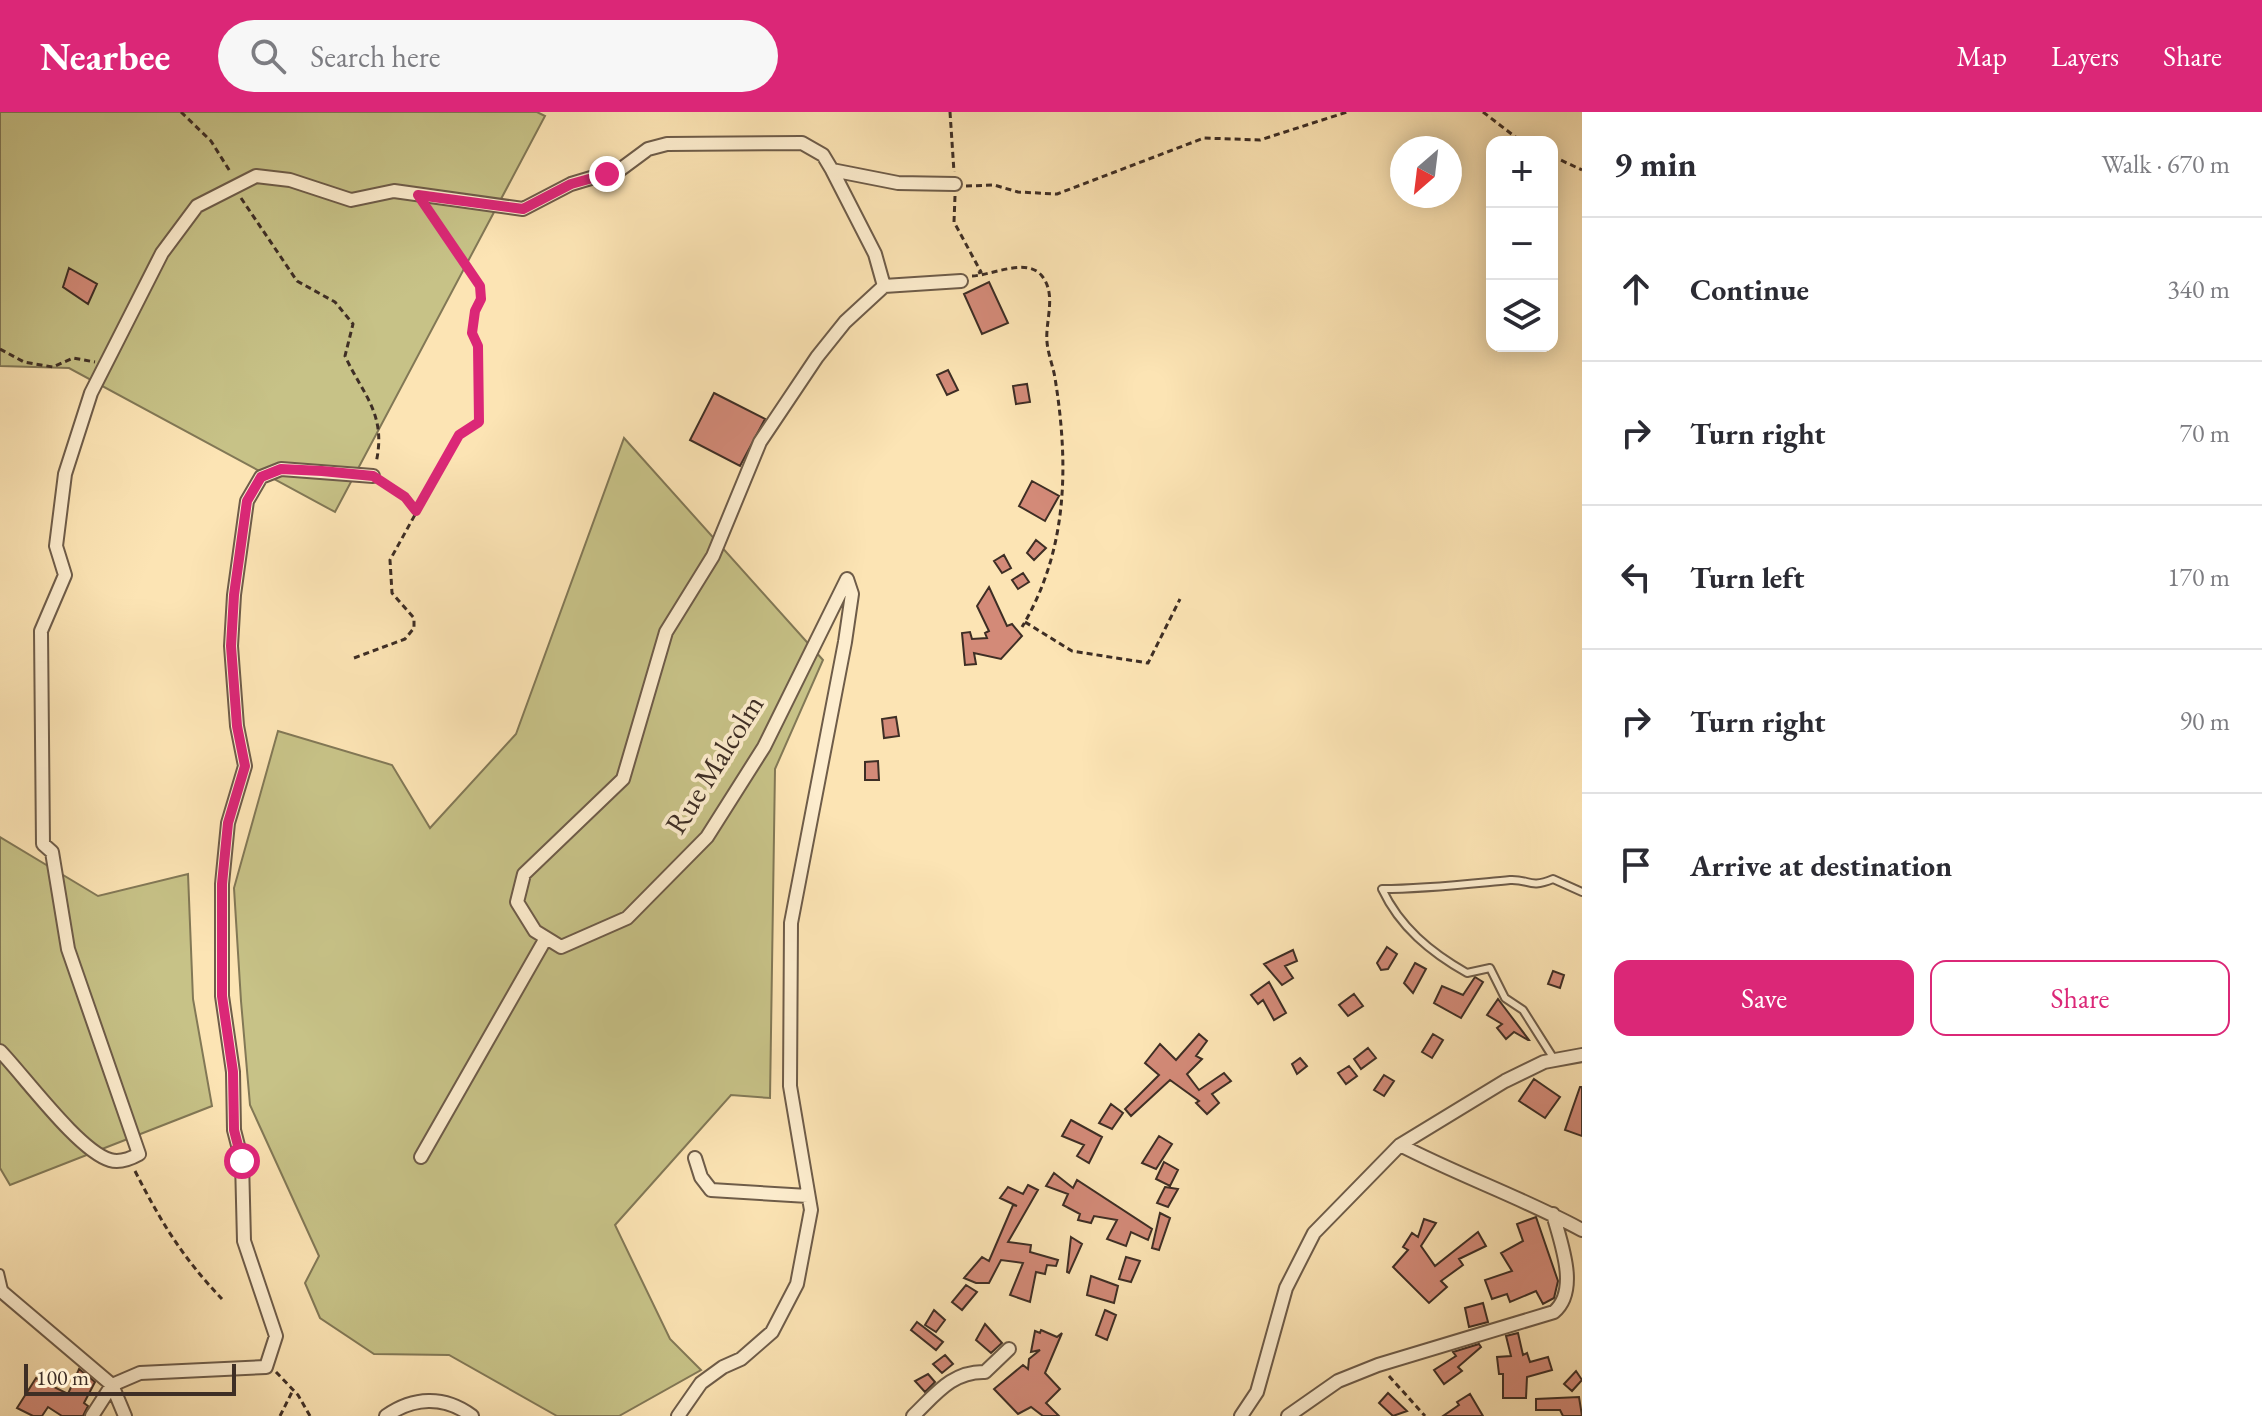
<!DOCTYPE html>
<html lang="en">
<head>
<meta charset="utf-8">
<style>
	:root { --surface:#fff; --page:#f7f7f7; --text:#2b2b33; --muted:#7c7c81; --line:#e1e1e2; --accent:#db2777 }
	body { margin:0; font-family:"EB Garamond",serif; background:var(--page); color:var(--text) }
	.controls { position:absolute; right:24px; top:24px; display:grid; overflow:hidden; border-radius:16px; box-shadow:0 4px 20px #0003 }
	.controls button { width:72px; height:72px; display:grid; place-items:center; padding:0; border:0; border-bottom:2px solid var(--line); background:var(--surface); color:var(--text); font:40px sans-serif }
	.compass { position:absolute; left:1390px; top:24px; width:72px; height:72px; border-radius:50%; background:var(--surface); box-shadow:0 4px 20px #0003; rotate:208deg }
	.scale { position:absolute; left:24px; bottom:20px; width:212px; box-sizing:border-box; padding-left:8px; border:4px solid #3e2e25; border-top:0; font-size:22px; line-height:28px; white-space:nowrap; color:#3e2e25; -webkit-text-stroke:6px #fdedce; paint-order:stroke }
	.stop { position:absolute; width:24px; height:24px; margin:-18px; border:6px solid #db2777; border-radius:50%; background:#fff }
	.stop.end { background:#db2777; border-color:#fff; box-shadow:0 2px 8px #0008 }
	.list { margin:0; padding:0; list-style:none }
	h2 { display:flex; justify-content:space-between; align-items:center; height:104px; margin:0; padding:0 32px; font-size:34px }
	h2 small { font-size:26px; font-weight:400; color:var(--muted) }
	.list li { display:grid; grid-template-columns:52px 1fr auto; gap:24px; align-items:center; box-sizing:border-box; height:144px; padding:0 32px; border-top:2px solid var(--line) }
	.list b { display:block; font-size:30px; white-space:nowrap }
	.list em { font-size:26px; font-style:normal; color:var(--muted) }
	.actions { display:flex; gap:16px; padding:24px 32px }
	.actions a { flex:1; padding:18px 0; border:2px solid var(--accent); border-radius:16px; text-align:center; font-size:28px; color:var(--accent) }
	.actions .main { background:var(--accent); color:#fff }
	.icon { flex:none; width:44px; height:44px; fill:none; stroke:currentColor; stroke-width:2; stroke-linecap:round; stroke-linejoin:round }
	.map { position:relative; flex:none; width:1582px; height:1304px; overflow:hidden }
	header { display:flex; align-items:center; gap:48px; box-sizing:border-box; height:112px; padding:0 40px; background:var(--accent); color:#fff }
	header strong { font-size:38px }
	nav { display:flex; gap:44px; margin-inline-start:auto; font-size:28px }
	.search { width:560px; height:72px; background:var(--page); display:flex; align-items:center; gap:20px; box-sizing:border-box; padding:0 28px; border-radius:44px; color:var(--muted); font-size:30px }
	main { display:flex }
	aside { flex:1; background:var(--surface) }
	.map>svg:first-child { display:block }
	.green { fill:#c7c287; stroke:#827856; stroke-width:2 }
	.building { fill:#d38a78; stroke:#3e2e25; stroke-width:2 }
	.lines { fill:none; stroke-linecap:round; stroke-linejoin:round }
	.lane-casing { stroke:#6e5c49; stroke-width:10 }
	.street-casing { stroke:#6e5c49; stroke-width:16 }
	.path { stroke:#3e2e25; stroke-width:3; stroke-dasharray:6 4; stroke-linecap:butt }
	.lane { stroke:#fdedce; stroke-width:6 }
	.street { stroke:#fdedce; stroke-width:12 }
	.route { stroke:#db2777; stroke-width:10 }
	.labels { text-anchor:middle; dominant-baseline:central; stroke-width:8; stroke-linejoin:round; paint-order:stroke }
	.street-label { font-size:30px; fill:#3e2e25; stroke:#fdedce }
</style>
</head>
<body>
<header>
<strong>Nearbee</strong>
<div class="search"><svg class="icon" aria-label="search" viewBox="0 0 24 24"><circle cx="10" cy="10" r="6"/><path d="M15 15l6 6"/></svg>Search here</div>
<nav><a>Map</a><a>Layers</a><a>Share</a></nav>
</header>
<main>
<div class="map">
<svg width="1582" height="1304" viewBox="0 0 1582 1304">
	<rect width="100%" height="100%" fill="#fce4b4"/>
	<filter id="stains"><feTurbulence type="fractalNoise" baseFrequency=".0025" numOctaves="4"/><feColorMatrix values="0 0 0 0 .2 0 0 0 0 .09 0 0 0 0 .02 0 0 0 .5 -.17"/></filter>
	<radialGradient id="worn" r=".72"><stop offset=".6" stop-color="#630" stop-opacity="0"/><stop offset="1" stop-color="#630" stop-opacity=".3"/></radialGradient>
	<path class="green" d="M0 0H537L545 4 335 400 69 256 0 254Z
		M624 326 823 548 775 657 770 986 731 983 615 1113 670 1227 701 1258 619 1304H557L449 1243 374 1242 320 1206 305 1171 319 1144 250 993 241 889 234 776 278 619 392 653 430 716 516 622Z
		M0 725 98 784 188 762 193 887 212 994 10 1073 0 1056Z"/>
	<path class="building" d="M69 156 97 172 88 192 63 175Z
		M989 170 1008 211 982 222 964 182Z
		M948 258 958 278 947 283 937 263Z
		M1027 272 1030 290 1016 292 1013 274Z
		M714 281 765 307 740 354 690 328Z
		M1032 369 1059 384 1045 409 1019 394Z
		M1036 428 1046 436 1034 448 1027 441Z
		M1004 443 1011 456 1002 461 994 449Z
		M1023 461 1029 470 1018 477 1012 468Z
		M989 475 1007 514 1012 512 1022 524 1001 547 974 541 976 552 965 553 962 521 970 520 972 527 987 526 985 521 989 519 977 494Z
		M896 605 899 624 884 626 882 607Z
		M878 649 879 668H865V650Z
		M1387 835 1397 842 1388 857 1381 858 1377 851Z
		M1293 838 1297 849 1285 854 1293 866 1282 873 1264 852Z
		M1415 851 1426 857 1413 881 1404 871Z
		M1553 859 1564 863 1560 876 1548 872Z
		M1475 865 1483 870 1461 906 1434 891 1442 874 1463 883Z
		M1269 870 1286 901 1274 908 1263 888 1258 892 1251 883Z
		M1354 882 1363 894 1348 904 1339 893Z
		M1498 887 1529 928H1528L1514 920 1506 927 1497 916 1502 912 1487 903Z
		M1199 922 1207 929 1196 944 1202 947 1187 962 1199 978 1224 961 1231 969 1212 982 1219 991 1207 1002 1196 991 1199 989 1170 968 1131 1004 1125 997 1159 963 1145 951 1160 932 1176 948Z
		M1433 922 1443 928 1432 946 1422 940Z
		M1368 936 1376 946 1361 957 1354 947Z
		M1300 946 1307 954 1297 962 1292 952Z
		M1349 954 1357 964 1346 972 1338 961Z
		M1384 963 1394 969 1384 984 1374 978Z
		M1534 967 1560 985 1545 1006 1519 989Z
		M1580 975H1582V1024L1565 1018Z
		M1111 992 1123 1001 1112 1017 1099 1011Z
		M1071 1008 1102 1025 1089 1051 1077 1044 1084 1033 1062 1024Z
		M1159 1024 1172 1032 1156 1057 1142 1051Z
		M1164 1050 1178 1058 1170 1074 1156 1067Z
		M1054 1061 1073 1076 1077 1068 1152 1117 1148 1128 1131 1120 1126 1134 1107 1127 1117 1108 1094 1104 1091 1111 1078 1108 1080 1102 1063 1093 1068 1082 1046 1074Z
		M1028 1073 1038 1078 1008 1130 1031 1133 1030 1140 1058 1148 1056 1154 1047 1153 1045 1162 1036 1160 1030 1190 1010 1183 1023 1151 1001 1148 989 1171H976L964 1166 982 1145 989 1149 1013 1093 1017 1094 1000 1086 1008 1075 1023 1082Z
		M1165 1075 1178 1077 1168 1095 1157 1091Z
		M1160 1101 1170 1106 1159 1138 1152 1136Z
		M1536 1105 1558 1169 1554 1186 1543 1192 1536 1179 1510 1190 1507 1182 1492 1187 1485 1168 1512 1159 1501 1141 1523 1129 1517 1112Z
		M1424 1107 1436 1111 1421 1134 1435 1154 1478 1120 1486 1134 1459 1147 1463 1153 1441 1169 1447 1175 1429 1191 1393 1155 1408 1138 1403 1135 1412 1121 1418 1125Z
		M1071 1125 1082 1132 1069 1161 1067 1160Z
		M1126 1145 1140 1149 1131 1170 1119 1167Z
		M1091 1164 1118 1174 1114 1191 1087 1183Z
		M966 1173 977 1180 962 1198 952 1190Z
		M1483 1191 1488 1210 1469 1215 1465 1196Z
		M934 1198 945 1208 936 1220 925 1213Z
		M1105 1198 1116 1203 1107 1228 1096 1223Z
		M917 1210 943 1230 936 1238 911 1218Z
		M985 1212 1002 1231 991 1241 976 1228Z
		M1041 1218 1057 1225 1062 1221 1045 1261 1060 1277 1046 1291 1059 1304H1043L1031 1295 1018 1302 994 1277 1023 1253 1028 1257 1029 1247 1040 1238 1031 1240 1035 1219 1040 1221Z
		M1518 1221 1523 1243 1527 1241 1530 1250 1548 1245 1552 1258 1527 1265 1526 1286H1503V1262H1499L1497 1245 1511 1244 1506 1224Z
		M1479 1232 1481 1235 1458 1255 1462 1259 1444 1272 1434 1258 1456 1244 1453 1240Z
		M945 1243 953 1252 942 1261 933 1252Z
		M79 1257 95 1270 84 1291 88 1294 83 1304H62L48 1295 42 1304H33L17 1296 36 1266 68 1282Z
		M1576 1259 1582 1268 1572 1279 1564 1272Z
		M928 1262 935 1270 925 1280 915 1269Z
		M1388 1281 1407 1299 1393 1304 1379 1291Z
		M1470 1282 1483 1304H1443L1459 1293 1457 1290Z
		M1579 1285 1582 1304H1563L1560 1298H1536V1287Z"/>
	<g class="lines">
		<defs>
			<path id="lane" d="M1554 947 1523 898 1505 886 1490 856 1467 861C1430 840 1400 815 1382 777 1425 777 1467 772 1510 768 1530 767 1529 777 1553 767L1582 780
				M0 1161 4 1178"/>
			<path id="street" d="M832 58 875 142 884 174
				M0 939C25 965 79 1039 110 1048 120 1051 130 1047 139 1042L68 837 52 740 43 732 41 519 65 463 56 434 65 362 91 281 162 141 197 94 256 64 290 68 351 88 394 79 523 97 571 72 621 57 648 37 667 32 802 31 823 43 832 58 898 71 955 72
				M1400 1033C1460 1064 1523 1086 1582 1118
				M421 1045 546 826
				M695 1046 701 1065 711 1078 808 1084
				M0 1178 112 1273 125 1304
				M92 1304 112 1273 140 1261 266 1255 276 1224 244 1129 242 1049 234 1018 233 960 222 884V772L228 711 245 654 237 614 231 534 234 483 247 389 261 365 281 357 373 364
				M386 1304C413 1285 444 1283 472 1304
				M678 1304 701 1271 723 1255 741 1247 772 1220 797 1172 811 1098 790 974 791 811 845 530 852 482 847 467 764 635 707 725 627 806 561 835 535 819 517 790 524 762 623 667 666 520 713 444 760 330 817 245 845 210 884 174 961 169
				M913 1304C935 1283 952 1259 985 1260L1009 1237
				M1241 1304 1257 1280 1286 1176 1314 1121 1400 1033 1505 969 1544 950 1582 943
				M1288 1304 1338 1269 1378 1253 1554 1200C1580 1178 1560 1129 1553 1102"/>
		</defs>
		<use href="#lane" class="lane-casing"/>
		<use href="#street" class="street-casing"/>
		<path class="path" d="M181 0 211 29 231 61
			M950 0 954 60
			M1483 0 1522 30
			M1552 44 1582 58
			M966 74 994 73 1018 80 1057 82 1204 26 1260 28 1347 0
			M955 84 954 110 981 160 976 162
			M241 86 297 169 335 190 353 212 345 244C363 283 387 302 376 351
			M972 164C993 163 1027 145 1042 164 1057 183 1045 209 1047 230 1048 242 1053 254 1055 266 1069 353 1068 438 1022 515
			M0 237 24 250 53 255 73 246 95 250
			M385 371 405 385 415 397
			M1025 510 1072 539 1148 551 1180 487
			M354 546 405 527 414 516V506L392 481 390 448 459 323 479 310 478 234 472 221 475 199 481 187 480 174 425 96
			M135 1059C161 1110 182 1145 222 1187
			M276 1260 298 1283 310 1304
			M1389 1264 1425 1304
			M280 1304 293 1278"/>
		<use href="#lane" class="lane"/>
		<use href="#street" class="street"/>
	</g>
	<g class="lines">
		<path class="route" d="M242 1049 234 1018 233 960 222 884V772L228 711 245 654 237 614 231 534 234 483 247 389 261 365 281 357 322 359 373 364 405 385 416 399 459 323 479 310 478 234 472 221 475 199 481 187 480 174 418 83 523 97 571 72 607 62"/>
	</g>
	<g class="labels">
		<g class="street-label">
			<text transform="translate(714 652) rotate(-58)">Rue Malcolm</text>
		</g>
	</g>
	<rect width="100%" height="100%" filter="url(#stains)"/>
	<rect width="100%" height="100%" fill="url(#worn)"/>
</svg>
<div class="controls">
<button>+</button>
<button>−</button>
<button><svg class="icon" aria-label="layers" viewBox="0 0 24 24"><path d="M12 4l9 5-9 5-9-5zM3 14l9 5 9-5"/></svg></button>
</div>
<svg class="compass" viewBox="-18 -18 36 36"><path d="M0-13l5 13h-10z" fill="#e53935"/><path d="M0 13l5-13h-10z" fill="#7c7c81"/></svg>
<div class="scale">100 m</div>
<div class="stop" style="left:242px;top:1049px"></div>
<div class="stop end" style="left:607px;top:62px"></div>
</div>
<aside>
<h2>9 min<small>Walk · 670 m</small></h2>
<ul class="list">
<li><svg class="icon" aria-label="ahead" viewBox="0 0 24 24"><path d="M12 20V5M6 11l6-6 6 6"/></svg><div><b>Continue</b></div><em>340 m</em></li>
<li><svg class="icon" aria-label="right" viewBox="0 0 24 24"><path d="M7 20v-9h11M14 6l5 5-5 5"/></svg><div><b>Turn right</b></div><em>70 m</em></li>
<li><svg class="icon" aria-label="left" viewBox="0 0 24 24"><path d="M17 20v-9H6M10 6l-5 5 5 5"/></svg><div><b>Turn left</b></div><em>170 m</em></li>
<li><svg class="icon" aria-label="right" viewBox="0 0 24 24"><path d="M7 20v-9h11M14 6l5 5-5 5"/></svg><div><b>Turn right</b></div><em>90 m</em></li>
<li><svg class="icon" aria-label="arrive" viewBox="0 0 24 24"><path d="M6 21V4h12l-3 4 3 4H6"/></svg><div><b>Arrive at destination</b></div></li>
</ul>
<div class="actions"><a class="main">Save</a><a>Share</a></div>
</aside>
</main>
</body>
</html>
